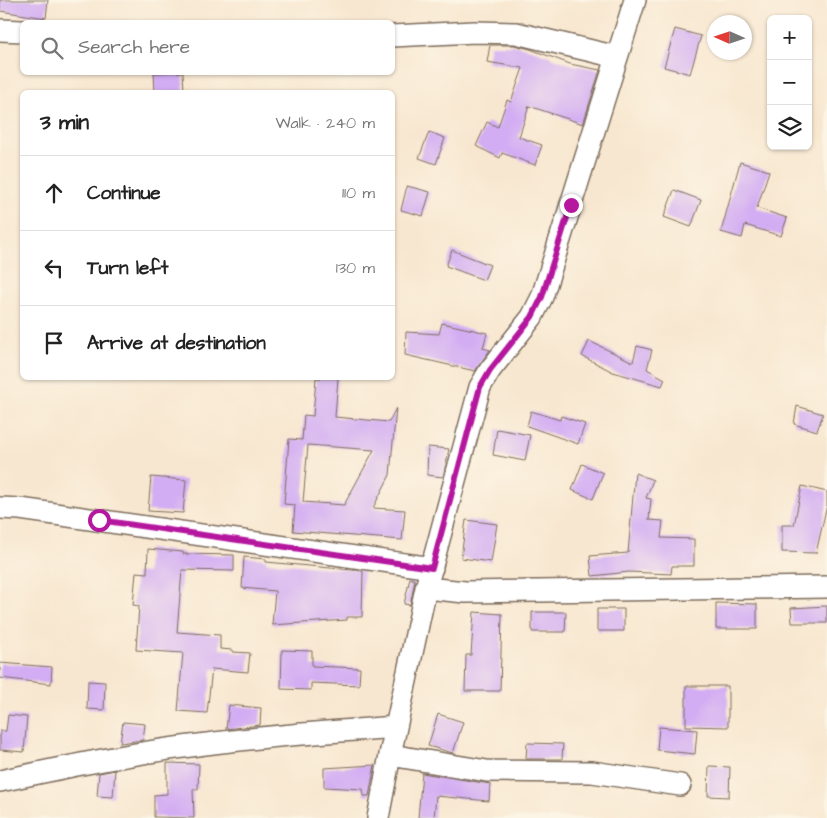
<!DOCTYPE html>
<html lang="en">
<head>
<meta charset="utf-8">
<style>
	:root { --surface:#fff; --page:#f2f2f2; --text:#222; --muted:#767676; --line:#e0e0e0 }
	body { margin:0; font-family:"Architects Daughter",sans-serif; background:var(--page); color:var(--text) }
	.controls { position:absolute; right:15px; top:15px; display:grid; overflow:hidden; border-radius:8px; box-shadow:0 1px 4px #0004 }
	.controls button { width:45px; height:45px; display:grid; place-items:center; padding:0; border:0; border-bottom:1px solid var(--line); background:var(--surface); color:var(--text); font:25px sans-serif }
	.compass { position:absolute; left:707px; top:15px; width:45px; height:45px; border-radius:50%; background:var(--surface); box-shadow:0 1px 4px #0004; rotate:273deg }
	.stop { position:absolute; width:15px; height:15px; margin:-11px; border:4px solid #b5179e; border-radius:50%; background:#fff }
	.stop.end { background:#b5179e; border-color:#fff; box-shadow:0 1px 5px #0008 }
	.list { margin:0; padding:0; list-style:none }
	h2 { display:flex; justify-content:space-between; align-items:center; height:65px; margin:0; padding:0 20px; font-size:21px }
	h2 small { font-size:16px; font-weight:400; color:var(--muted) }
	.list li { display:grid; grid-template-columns:32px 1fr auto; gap:15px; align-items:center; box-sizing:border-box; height:75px; padding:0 20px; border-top:1px solid var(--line) }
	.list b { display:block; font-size:19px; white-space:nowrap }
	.list em { font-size:16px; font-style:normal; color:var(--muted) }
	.icon { flex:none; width:28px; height:28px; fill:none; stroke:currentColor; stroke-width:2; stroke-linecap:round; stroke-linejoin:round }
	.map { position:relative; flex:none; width:827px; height:818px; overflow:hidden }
	.search { position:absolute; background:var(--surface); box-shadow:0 1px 4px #0004; left:20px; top:20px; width:375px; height:55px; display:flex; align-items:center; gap:12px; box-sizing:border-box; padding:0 18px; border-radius:8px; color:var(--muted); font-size:19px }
	.panel { position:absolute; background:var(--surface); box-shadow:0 1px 4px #0004; left:20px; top:90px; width:375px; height:290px; border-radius:8px }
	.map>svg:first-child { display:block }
	.building { fill:#d3adf3; fill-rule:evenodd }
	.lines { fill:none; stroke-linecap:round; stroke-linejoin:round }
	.street-casing { stroke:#7d6c5c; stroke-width:24 }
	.street { stroke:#fff; stroke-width:21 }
	.route { stroke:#b5179e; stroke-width:6 }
</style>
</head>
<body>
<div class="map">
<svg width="827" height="818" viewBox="0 0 827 818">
	<rect width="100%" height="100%" fill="#fcf5e5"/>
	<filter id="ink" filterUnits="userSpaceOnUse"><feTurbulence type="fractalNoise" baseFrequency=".02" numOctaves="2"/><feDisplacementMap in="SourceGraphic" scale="10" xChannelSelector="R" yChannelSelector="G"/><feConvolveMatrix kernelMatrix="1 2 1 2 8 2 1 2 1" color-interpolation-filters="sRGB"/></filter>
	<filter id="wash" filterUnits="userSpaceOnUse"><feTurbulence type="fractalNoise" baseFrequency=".0096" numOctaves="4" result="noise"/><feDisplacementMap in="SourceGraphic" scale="20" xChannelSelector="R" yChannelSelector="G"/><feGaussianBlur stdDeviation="1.12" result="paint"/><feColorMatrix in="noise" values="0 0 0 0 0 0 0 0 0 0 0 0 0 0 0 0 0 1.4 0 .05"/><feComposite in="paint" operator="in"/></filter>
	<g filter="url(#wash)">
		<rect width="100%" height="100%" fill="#f8e7d0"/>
		<g id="blocks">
			<path class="building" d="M0 0H48L46 18 0 11Z
				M675 29 701 36 690 74 664 67Z
				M490 45H514L530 49 570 64 600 70 583 124 529 106 519 137 542 145 535 165 502 153 500 158 476 146 487 122 498 127 507 100 511 102 523 68 487 62Z
				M183 72 184 92H155L154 73Z
				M429 132 445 138 436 164 419 158Z
				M740 162 769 171 757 208 787 218 781 236 745 225 742 238 721 232Z
				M407 186 430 192 423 216 401 210Z
				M674 190 701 200 691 227 664 217Z
				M452 250 490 265 484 280 446 266Z
				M442 323 487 333 483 348 490 350 475 371 405 355 406 332 439 334Z
				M589 341 633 362 637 346 652 350 647 369 665 379 662 386 613 372 582 356Z
				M316 378H338L335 417 389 422 396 408 390 475 373 508 405 510 402 540 293 531 295 505 284 504 289 439 302 440 304 415 313 416ZM308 445 374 450 344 505 303 502Z
				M797 406 823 414 817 431 794 424Z
				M531 411 560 420 561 416 585 424 578 444 527 426Z
				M497 429 530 435 525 461 493 455Z
				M428 447 449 449 443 477 427 475Z
				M582 464 603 473 593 499 572 490Z
				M635 473 653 480 646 498 651 499 649 520 663 521 661 538 694 539V566H672L671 574 629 572 592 576 590 556 628 553Z
				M151 477 186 480 183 513 148 511Z
				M802 486 827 492V505L816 553 782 552V525H794Z
				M466 520 497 524 491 562 461 558Z
				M148 549 183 552V554L234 555V571L182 570 177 632 220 635V649L233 650V652L250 653 248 672 212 669 207 713 178 711 183 653 136 650 139 606 133 605 136 572 147 573Z
				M244 557 266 559V562L363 571 362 617H347V620L272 625 275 591 242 588Z
				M410 578 415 580 410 605 404 604Z
				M716 603 757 604V629H716Z
				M827 606V623H792L791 608Z
				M597 609H624V631H597Z
				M474 612 502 614 500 691H465L466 655H471Z
				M532 612H566L565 632H532Z
				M282 650 312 651V666L360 668 359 685 311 683V690L281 689Z
				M0 663 52 667 51 684 0 678Z
				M88 681 105 682 104 710 87 709Z
				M686 686H728V727L686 726Z
				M229 705 261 708 260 725 226 729Z
				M438 714 463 722 453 753 428 746Z
				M8 715 27 717 24 752 0 750V731H6Z
				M123 722 145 724 143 740 120 743Z
				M659 727 697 730 695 754 657 750Z
				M527 743 563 744 562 759H526Z
				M167 763 199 764 198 789H193L194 818 154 817V795L167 794Z
				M375 765 369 796H364L363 789 324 787V768Z
				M709 766 730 767 729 797 708 796Z
				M115 770 113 797 97 796 99 773Z
				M422 773 490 784 489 801 436 796 434 818H418Z"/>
		</g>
	</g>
	<g filter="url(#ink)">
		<use href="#blocks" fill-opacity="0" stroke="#7d6c5c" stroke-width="1"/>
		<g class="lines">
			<defs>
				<path id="street" d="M0 30 22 31
					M392 36 475 32 516 33 617 57
					M0 508 20 509 432 568
					M426 588 465 592 827 587
					M390 755 487 771 592 772 680 785
					M0 781C61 768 122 755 183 747 254 737 325 732 396 727
					M378 818 390 755 426 588 480 387 490 370 532 317 542 297 635 0"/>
			</defs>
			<use href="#street" class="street-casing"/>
			<use href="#street" class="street"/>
		</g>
	</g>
	<g class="lines" filter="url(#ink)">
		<path class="route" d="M99 520 432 568 480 387 490 370 532 317 542 297 571 205"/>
	</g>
</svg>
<div class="controls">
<button>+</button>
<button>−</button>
<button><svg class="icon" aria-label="layers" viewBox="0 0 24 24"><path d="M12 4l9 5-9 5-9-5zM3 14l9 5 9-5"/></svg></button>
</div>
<svg class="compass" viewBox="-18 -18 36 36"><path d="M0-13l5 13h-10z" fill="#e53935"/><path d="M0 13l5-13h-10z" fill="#767676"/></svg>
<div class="stop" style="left:99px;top:520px"></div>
<div class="stop end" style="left:571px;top:205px"></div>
<div class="search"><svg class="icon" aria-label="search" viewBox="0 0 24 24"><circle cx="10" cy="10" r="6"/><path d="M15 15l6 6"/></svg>Search here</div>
<section class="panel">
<h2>3 min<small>Walk · 240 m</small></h2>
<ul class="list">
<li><svg class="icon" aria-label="ahead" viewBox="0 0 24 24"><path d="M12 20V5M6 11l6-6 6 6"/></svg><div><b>Continue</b></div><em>110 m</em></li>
<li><svg class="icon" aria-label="left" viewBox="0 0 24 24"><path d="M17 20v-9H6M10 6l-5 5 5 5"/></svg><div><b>Turn left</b></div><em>130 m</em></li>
<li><svg class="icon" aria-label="arrive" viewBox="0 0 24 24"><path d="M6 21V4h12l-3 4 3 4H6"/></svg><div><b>Arrive at destination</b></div></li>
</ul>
</section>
</div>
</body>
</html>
